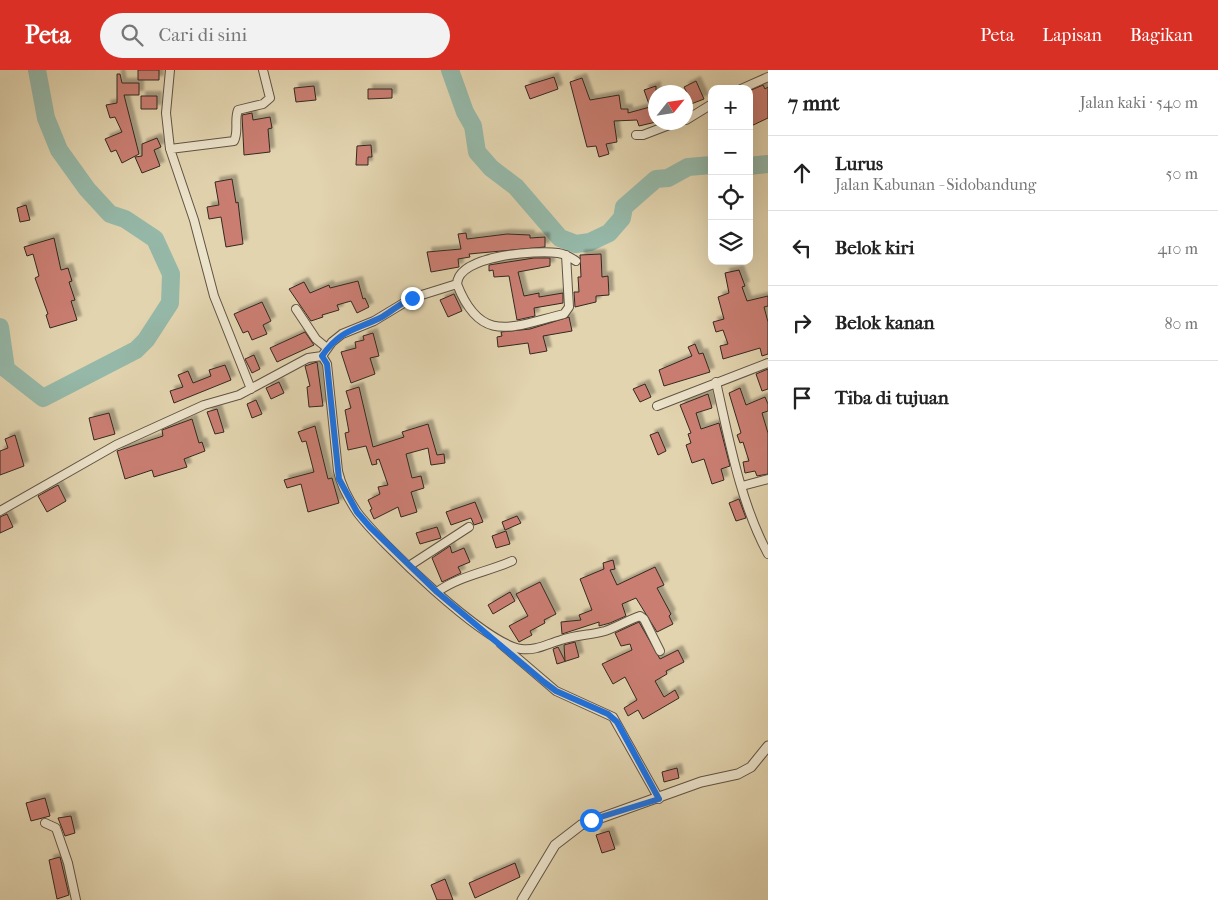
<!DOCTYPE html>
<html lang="id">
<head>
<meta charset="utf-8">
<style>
	:root { --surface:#fff; --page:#f2f2f2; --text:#222; --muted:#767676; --line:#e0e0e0; --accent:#d93025 }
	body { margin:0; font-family:"IM FELL French Canon",serif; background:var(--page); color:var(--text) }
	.controls { position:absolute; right:15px; top:15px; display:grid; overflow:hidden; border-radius:10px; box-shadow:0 5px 20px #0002 }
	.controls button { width:45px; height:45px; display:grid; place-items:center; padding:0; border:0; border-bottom:1px solid var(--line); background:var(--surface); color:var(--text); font:25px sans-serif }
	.compass { position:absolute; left:648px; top:15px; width:45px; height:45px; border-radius:50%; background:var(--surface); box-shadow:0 5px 20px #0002; rotate:60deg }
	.stop { position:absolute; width:15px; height:15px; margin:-11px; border:4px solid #1a73e8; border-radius:50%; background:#fff }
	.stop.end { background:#1a73e8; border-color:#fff; box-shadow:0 1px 5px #0008 }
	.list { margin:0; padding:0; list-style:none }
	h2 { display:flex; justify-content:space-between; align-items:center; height:65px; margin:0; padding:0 20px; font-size:21px }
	h2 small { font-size:16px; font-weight:400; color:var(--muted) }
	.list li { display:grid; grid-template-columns:32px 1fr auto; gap:15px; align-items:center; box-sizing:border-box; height:75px; padding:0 20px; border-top:1px solid var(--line) }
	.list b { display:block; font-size:19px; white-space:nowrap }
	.list p { margin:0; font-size:16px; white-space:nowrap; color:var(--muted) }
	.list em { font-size:16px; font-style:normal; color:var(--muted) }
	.icon { flex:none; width:28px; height:28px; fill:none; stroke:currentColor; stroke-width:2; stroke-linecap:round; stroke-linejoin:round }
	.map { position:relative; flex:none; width:768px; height:830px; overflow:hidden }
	header { display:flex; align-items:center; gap:30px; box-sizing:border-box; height:70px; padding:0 25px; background:var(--accent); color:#fff }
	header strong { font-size:24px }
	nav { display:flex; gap:28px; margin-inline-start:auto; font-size:18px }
	.search { width:350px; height:45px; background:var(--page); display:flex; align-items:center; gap:12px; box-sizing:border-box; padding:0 18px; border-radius:28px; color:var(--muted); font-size:19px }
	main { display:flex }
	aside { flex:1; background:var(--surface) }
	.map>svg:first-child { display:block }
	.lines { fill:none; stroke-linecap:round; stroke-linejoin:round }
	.river { stroke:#95b8a8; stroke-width:18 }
	.building { fill:#ca7e72; stroke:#342820; filter:url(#shadow) }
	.minor-casing { stroke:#605344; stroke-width:10 }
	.tertiary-casing { stroke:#605344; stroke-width:11 }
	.minor { stroke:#ece3cb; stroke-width:8 }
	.tertiary { stroke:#ece3cb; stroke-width:9 }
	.route { stroke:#1a73e8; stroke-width:6 }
</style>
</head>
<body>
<header>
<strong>Peta</strong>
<div class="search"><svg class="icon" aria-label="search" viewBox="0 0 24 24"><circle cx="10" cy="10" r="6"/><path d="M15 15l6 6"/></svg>Cari di sini</div>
<nav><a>Peta</a><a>Lapisan</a><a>Bagikan</a></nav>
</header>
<main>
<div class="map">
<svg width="768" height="830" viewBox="0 0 768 830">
	<defs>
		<filter id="shadow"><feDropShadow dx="4.5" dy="-4.5" stdDeviation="1" flood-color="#0004"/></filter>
	</defs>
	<rect width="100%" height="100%" fill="#e2d4af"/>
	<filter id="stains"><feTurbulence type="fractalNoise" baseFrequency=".004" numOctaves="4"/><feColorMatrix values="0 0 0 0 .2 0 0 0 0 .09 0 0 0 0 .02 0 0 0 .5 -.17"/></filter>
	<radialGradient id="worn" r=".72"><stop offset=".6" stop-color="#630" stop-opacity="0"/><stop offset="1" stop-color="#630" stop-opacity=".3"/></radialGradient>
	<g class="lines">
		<path class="river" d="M450 0 465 42 473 56 477 82 491 98 516 117 560 168 576 174 590 172 609 163 622 148 624 137 656 109 668 108 688 97 712 95
			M749 96 768 94
			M0 257 6 299 43 328 136 280 146 270 170 233 171 204 155 169 125 149 110 144 87 119 59 80 46 48 37 0"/>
	</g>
	<path class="building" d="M138 0H159V10H138Z
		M117 4H120L122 13H139V25H124L139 84 122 93 116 80 111 82 105 69 122 62 115 47 110 48 106 35 117 33Z
		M554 7 558 19 530 29 525 16Z
		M582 8 590 30 619 25 621 39H628V43L650 37 644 20 656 16V52L639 56 637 50 614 51 617 72 606 74 609 84 599 87 596 76 587 77 570 12Z
		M696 11 704 29 686 36V26L688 25 684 17Z
		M763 15 765 19 768 17V48L749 57V21Z
		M314 16 316 30 296 32 294 18Z
		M368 19H392V28L368 29Z
		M141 26H157V39H141Z
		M252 43 253 50 270 47 272 58 268 59 270 82 244 85 242 45Z
		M157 68 161 77 154 80 160 96 142 103 135 87 142 86V74Z
		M371 75 372 87H368V95H356L357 76Z
		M232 109 236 133 238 132 243 174 226 177 221 147 209 149 207 137 219 135 215 112Z
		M26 135 30 150 20 152 17 138Z
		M466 163 467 169 507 164 530 165V168L545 167V177L469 184 470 187 458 189 459 197 431 202 427 182 461 179 458 164Z
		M54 168 61 200 68 198 72 211 69 212 75 230 71 231 77 250 50 258 46 245 48 244 35 208 39 206 33 184 27 186 24 177Z
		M601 184 602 207 608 206 609 225 596 226V232L575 237 574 222H579L578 207H581L580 185Z
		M534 188H550V196L518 202 524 226 539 223V227L563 223V233L534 238 535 246 517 250 509 206 494 207 493 200 489 201V195Z
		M739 200 745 216 742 217 747 231 768 226V236L764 237 768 252V284L762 286 760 278 723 289 720 276 728 274 723 260 716 262 713 252 724 249 718 227 729 223 725 203Z
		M358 211 363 229 365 228 369 237 357 243 351 231 337 235 339 240 322 245 323 247 311 251 289 219 304 212 310 223 329 215 330 218Z
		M454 224 462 241 448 247 440 230Z
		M262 232 271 251 263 255 267 264 252 270 248 261 243 263 234 244Z
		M569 247 572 261 543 266 547 281 530 284 528 273 498 277 497 267 502 266 501 262 530 259Z
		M305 262 314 275 277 292 270 278Z
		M373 263 379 286 370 288 375 304 351 313 341 282 356 278 355 272 364 270 363 266Z
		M695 274 699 284 703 283 710 302 664 316 659 300 692 286 688 277Z
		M254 285 260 299 252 303 245 289Z
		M317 292 323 336 309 337 307 317 310 316 305 296Z
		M225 295 231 310 174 333 170 321 183 317 178 305 188 301 193 313 211 306 209 300Z
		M768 299V319L762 321 756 304Z
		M279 312 284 323 271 329 266 318Z
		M645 314 651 327 640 332 633 319Z
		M359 317 373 377 404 367 402 362 428 354 437 385 444 384 445 393 431 395 428 378 406 384 412 408 421 406 424 418 411 422 417 442 401 447 398 437 374 449 370 440 372 439 368 430 380 424 378 417 388 415 379 389 376 390 377 394 372 395 366 376 348 380 345 363 349 362 345 340 351 338 346 321Z
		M740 318 746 335 765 327 768 334V341L762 343 768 363V404L757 406 755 401 745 403 743 392 749 391 743 372 740 373 737 365 741 363 729 323Z
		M708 324 712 338 696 343 701 359 719 353 730 396 721 399 724 410 712 414 704 389 692 393 686 375 691 373 688 364 691 363 680 335Z
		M256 330 262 344 252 348 247 334Z
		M217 339 224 362 215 364 207 342Z
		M109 343 115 364 94 370 89 348Z
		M192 349 199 373 202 372 205 381 184 389 187 397 154 407 152 400 125 409 117 381 163 366 162 360Z
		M315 356 328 409 332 408 339 433 308 442 301 414 287 418 284 410 314 402 306 371 302 372 298 362Z
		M658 362 666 381 658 385 650 365Z
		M15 365 24 396 0 405V381L8 378 5 369Z
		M58 415 66 431 47 442 38 426Z
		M739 429 746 448 736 451 729 433Z
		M475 432 483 452 474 455 471 448 451 455 446 442Z
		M7 444 13 457 0 463V447Z
		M517 446 521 453 505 460 502 452Z
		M437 457 441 468 420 474 416 463Z
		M506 461 510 474 496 478 492 466Z
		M450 476 452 483 464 478 470 492 458 497 461 503 442 512 432 488Z
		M613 490 615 499 610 500 617 515 655 497 664 515 657 518 671 544 669 546 673 554 657 562 636 528 622 534 626 546 610 553 599 556V552L562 564 561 552 581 550 579 545 592 540 580 509 604 499 603 493Z
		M540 512 556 544 544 550 545 553 530 561 532 565 519 572 509 556 528 546 516 524Z
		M510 522 515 531 493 544 488 535Z
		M639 552 660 589 678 580 684 592 666 601 667 604 655 611 664 627 675 620 679 628 643 649 638 640 628 646 624 638 637 630 625 607 613 614 602 594 632 580 630 574 621 576 615 563Z
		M575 572 579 587 557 594 553 579 558 577 565 591 564 575Z
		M677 698 679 708 664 712 662 702Z
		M45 728 50 746 31 751 26 733Z
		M71 746 75 763 65 766 58 748Z
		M609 761 615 779 602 783 596 765Z
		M60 787 69 825 57 829 49 790Z
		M515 793 520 807 475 828 469 813Z
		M445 809 453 830H437L431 815Z"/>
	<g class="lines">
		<defs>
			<path id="minor" d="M170 0 166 43 170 79 194 150 214 226 251 319
				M741 19 768 7
				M686 50 712 34
				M636 65H643L677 52
				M170 79 234 71C239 61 234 50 238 40L263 34 270 28 263 0
				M566 185 569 237 564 244C513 256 481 276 457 214 458 185 537 180 558 183 565 184 570 187 576 191
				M296 239 316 269 327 278
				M322 286 332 272 342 264 374 251 412 228 457 214
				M716 312C729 369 740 432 768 484
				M657 336 768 293
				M742 416 768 409
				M0 441 116 375 204 335 239 325 308 288 322 286 327 294 338 401C341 415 349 430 357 442 380 473 485 574 521 579 536 581 547 574 561 570 575 565 591 565 605 561 617 557 628 550 640 546L644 549 660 581
				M409 496 469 457
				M437 522C459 506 487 502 512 491
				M501 574 556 621 613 647 659 729
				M45 753 56 758 68 793 76 830"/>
			<path id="tertiary" d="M522 830 555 775 581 755 701 712 738 704 751 697 768 676"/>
		</defs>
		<use href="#minor" class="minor-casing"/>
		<use href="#tertiary" class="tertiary-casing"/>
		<use href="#minor" class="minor"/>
		<use href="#tertiary" class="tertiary"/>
	</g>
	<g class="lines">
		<path class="route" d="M412 228C401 233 392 241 382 247 354 261 341 259 322 286L327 294 339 409 357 442 370 457 437 522 544 612 556 621 608 644 617 652 659 729 591 750"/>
	</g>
	<rect width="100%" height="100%" filter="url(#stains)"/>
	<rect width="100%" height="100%" fill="url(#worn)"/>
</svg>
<div class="controls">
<button>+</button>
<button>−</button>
<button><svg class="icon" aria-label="locate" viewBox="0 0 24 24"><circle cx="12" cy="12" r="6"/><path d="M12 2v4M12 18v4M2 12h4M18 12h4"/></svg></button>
<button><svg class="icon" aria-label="layers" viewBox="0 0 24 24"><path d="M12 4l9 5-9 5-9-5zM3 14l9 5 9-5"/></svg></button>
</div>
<svg class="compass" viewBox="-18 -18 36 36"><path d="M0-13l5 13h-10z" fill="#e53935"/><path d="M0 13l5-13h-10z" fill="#767676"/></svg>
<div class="stop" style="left:591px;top:750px"></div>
<div class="stop end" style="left:412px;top:228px"></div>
</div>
<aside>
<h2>7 mnt<small>Jalan kaki · 540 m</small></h2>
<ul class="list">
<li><svg class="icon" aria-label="ahead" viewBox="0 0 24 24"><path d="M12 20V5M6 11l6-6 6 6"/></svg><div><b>Lurus</b><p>Jalan Kabunan - Sidobandung</p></div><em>50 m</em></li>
<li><svg class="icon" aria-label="left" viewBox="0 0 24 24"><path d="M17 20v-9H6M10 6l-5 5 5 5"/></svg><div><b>Belok kiri</b></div><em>410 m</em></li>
<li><svg class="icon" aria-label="right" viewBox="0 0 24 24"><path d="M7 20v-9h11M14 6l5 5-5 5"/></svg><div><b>Belok kanan</b></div><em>80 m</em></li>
<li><svg class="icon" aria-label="arrive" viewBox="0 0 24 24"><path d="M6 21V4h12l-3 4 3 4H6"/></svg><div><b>Tiba di tujuan</b></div></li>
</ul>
</aside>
</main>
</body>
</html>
